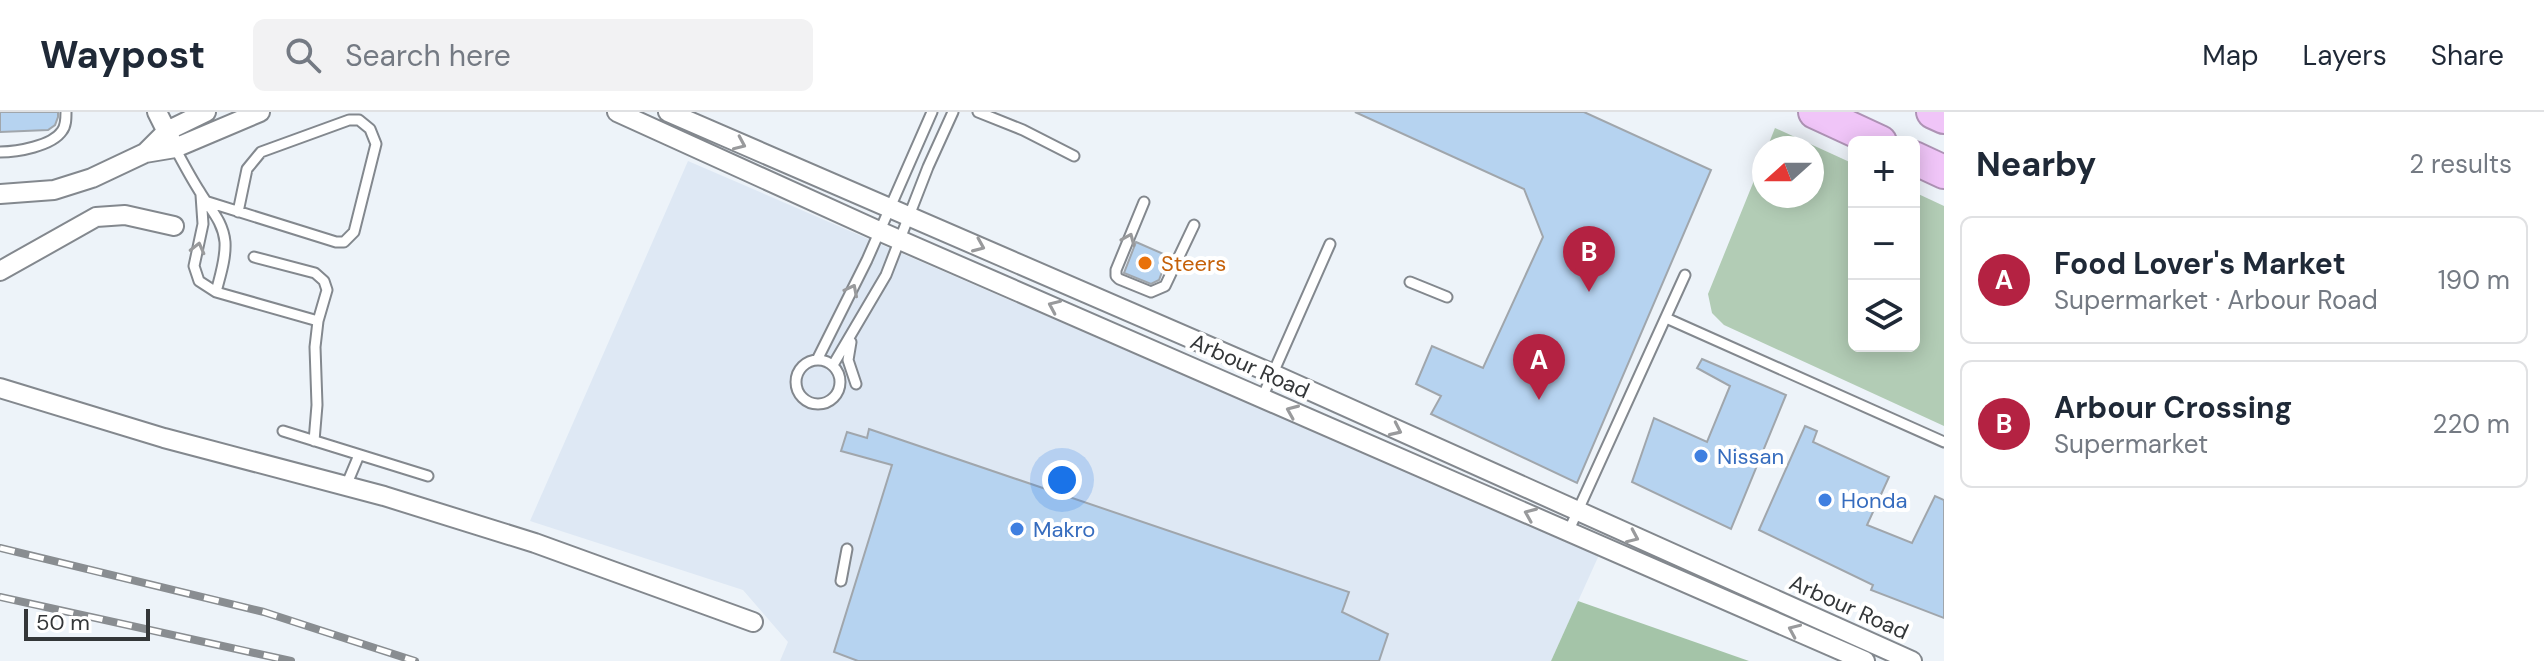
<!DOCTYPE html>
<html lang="en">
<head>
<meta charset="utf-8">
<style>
	:root { --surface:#fff; --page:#f2f2f3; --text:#1f2937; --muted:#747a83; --line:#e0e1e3; --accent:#b42242 }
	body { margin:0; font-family:"DM Sans",sans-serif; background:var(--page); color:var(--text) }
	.controls { position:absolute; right:24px; top:24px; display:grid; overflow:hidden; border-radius:12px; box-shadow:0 4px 20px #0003 }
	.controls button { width:72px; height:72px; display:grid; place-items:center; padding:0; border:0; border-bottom:2px solid var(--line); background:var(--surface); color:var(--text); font:40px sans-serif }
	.compass { position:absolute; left:1752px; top:24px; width:72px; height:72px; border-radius:50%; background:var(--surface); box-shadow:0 4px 20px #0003; rotate:249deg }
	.scale { position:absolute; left:24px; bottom:20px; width:126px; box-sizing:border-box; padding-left:8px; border:4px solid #333638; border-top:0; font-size:22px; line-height:28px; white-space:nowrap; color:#333638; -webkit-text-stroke:6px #fff; paint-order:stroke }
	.you { position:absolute; left:1062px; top:368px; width:28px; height:28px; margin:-20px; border:6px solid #fff; border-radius:50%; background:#1a73e8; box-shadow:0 0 0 12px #1a73e833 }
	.badge { display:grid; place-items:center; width:52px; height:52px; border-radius:50%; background:var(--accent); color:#fff; font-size:26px; font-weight:700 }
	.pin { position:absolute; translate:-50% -66px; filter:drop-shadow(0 2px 4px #0008) }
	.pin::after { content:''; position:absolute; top:42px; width:28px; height:24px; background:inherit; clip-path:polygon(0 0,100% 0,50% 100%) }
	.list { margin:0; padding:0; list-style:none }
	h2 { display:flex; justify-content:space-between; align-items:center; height:104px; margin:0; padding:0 32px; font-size:34px }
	h2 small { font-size:26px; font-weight:400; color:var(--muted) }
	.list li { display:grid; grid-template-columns:52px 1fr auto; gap:24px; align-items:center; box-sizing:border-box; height:128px; margin:0 16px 16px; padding:0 16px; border:2px solid var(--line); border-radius:12px }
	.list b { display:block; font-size:30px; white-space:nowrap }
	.list p { margin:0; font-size:26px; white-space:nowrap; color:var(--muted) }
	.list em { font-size:26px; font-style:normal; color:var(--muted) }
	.icon { flex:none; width:44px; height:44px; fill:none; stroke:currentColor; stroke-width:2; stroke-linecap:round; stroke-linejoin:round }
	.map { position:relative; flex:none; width:1944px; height:549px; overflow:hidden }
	header { display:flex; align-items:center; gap:48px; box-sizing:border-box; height:112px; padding:0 40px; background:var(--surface); border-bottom:2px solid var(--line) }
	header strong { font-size:38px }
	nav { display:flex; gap:44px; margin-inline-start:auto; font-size:28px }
	.search { width:560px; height:72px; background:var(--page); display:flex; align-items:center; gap:20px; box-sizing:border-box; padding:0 28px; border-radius:12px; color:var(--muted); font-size:30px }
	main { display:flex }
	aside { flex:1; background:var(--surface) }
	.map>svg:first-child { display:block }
	.built { fill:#dee8f4 }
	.green { fill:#b2ccb5 }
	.forest { fill:#a4c4a8 }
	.building { fill:#b6d3f0; stroke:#a0a6ac; stroke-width:2 }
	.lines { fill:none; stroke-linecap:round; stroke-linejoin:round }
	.lane-casing { stroke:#83888e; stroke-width:13 }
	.street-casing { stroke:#83888e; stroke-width:22 }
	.highway-casing { stroke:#ae93b5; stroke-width:36 }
	.lane { stroke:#fff; stroke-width:9 }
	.street { stroke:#fff; stroke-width:18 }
	.highway { stroke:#f0c5f8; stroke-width:32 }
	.rail-casing { stroke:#898d91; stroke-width:8 }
	.rail { stroke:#fff; stroke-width:5; stroke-dasharray:15; stroke-linecap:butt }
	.oneway { stroke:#999a9c }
	.food-dot { fill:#e8710a; stroke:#fff; stroke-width:3 }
	.shop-dot { fill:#3f7fe0; stroke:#fff; stroke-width:3 }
	.labels { text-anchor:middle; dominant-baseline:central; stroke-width:8; stroke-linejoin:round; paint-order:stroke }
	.food-label { font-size:22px; fill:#c56008; stroke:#fff; text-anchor:start }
	.street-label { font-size:22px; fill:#333638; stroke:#fff }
	.shop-label { font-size:22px; fill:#366cbe; stroke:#fff; text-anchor:start }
</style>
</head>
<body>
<header>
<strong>Waypost</strong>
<div class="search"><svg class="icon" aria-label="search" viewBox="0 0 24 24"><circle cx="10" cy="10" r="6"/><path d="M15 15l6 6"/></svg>Search here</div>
<nav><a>Map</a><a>Layers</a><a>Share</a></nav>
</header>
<main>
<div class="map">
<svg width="1944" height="549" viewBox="0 0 1944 549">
	<rect width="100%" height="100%" fill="#edf3f9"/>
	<path class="built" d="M688 49 1599 443 1551 549H780L788 530 743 478 530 409Z"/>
	<path class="green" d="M1775 16 1854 52V234H1914V80L1944 94V314L1724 213 1712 201 1708 182 1764 44V84H1812V36H1767Z"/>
	<path class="forest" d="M1578 489 1749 549H1551Z"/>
	<path class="building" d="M0 0H58V5L55 13 48 18 0 20Z
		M1355 0H1584L1711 58 1577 371 1431 302 1441 284 1416 272 1432 234 1483 256 1543 125 1524 77Z
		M1136 130 1168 144 1159 168 1151 172 1124 161Z
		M1702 247 1786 283 1731 417 1632 370 1654 306 1707 330 1730 274 1697 256Z
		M1805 314 1817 319 1813 330 1889 365 1867 413 1912 431 1935 384 1944 388V506L1871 478 1873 473 1759 418Z
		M869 317 1349 480 1342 500 1388 522 1379 549H858L834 540 892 353 841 339 847 320 867 326Z"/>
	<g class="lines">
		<defs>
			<path id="lane" d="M978 0 1023 18 1074 44
				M175 36C183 51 191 66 200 80 210 97 223 109 225 130 226 147 220 164 216 180
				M0 40C17 40 52 34 62 19 66 14 66 7 66 0
				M201 83 203 112 194 154 199 169 216 180 318 209
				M208 90 336 130H344L354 120 376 32 370 17 359 8H349L261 40 247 57 238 100
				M1144 90 1116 158V164L1119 167 1151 180 1165 174 1194 113
				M254 145 315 161 324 169 327 178 318 209 315 235 317 293 314 329
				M1410 170 1447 185
				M1666 206 1944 330
				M851 230 848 248 856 272
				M817 248 867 148 932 0
				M796 270a22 22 0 1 1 44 0a22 22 0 1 1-44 0Z
				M833 253 886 163 928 55 953 0
				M1262 286 1330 132
				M283 319 428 364
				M346 374 359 343
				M1569 418 1685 163
				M841 469 847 437"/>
			<path id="street" d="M157 0 172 30
				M617 0 879 119 1865 549
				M668 0 1273 262 1912 549
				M145 41 167 19 206 0
				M0 82 54 78 92 66 145 41 175 36 260 0
				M0 159 96 105 125 103 174 114
				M0 276 164 326 384 384 535 431 753 510"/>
			<path id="highway" d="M1815 0 1880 30
				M1933 0 1944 5
				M1914 46 1944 60"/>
		</defs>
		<use href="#lane" class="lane-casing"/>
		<use href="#street" class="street-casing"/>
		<use href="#highway" class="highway-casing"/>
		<use href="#lane" class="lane"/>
		<use href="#street" class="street"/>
		<use href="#highway" class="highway"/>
		<defs>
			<path id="rail" d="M0 436 264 500 415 549
				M0 485 291 549"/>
		</defs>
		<use href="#rail" class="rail-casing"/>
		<use href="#rail" class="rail"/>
	</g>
	<defs><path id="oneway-chevron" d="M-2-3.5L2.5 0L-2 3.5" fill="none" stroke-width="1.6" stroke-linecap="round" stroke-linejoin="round" transform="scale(2)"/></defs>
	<g class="oneway">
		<use href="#oneway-chevron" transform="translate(740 32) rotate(24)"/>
		<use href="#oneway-chevron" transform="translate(1129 127) rotate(-67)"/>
		<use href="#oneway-chevron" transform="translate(979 134) rotate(23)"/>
		<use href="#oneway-chevron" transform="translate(198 136) rotate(-76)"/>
		<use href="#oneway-chevron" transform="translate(852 178) rotate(-63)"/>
		<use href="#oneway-chevron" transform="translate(1054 194) rotate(-156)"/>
		<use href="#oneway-chevron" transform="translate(1292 299) rotate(-157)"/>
		<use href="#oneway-chevron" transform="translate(1396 318) rotate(25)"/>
		<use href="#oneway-chevron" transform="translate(1530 402) rotate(-157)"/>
		<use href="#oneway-chevron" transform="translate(1633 425) rotate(24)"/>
		<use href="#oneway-chevron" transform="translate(1794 518) rotate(-156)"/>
	</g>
	<circle class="food-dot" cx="1145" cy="151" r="8"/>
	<g class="shop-dot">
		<circle cx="1701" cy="344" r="8"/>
		<circle cx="1825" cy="388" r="8"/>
		<circle cx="1017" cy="417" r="8"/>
	</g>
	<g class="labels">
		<g class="food-label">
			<text x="1161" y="151">Steers</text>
		</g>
		<g class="street-label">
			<text transform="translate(1250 254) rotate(24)">Arbour Road</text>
			<text transform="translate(1849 495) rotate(24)">Arbour Road</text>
		</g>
		<g class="shop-label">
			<text x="1717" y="344">Nissan</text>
			<text x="1841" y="388">Honda</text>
			<text x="1033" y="417">Makro</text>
		</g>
	</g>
</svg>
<div class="controls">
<button>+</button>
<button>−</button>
<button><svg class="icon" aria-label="layers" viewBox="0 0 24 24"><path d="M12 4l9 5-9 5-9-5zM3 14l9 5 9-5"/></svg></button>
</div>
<svg class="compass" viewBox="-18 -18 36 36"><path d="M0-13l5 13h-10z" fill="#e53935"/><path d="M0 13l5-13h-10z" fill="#747a83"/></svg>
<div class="scale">50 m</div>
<div class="you"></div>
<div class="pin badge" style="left:1539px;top:288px">A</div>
<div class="pin badge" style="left:1589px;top:180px">B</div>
</div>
<aside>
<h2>Nearby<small>2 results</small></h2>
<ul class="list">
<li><span class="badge">A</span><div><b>Food Lover's Market</b><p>Supermarket · Arbour Road</p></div><em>190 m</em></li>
<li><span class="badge">B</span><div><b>Arbour Crossing</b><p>Supermarket</p></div><em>220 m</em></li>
</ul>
</aside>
</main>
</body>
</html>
